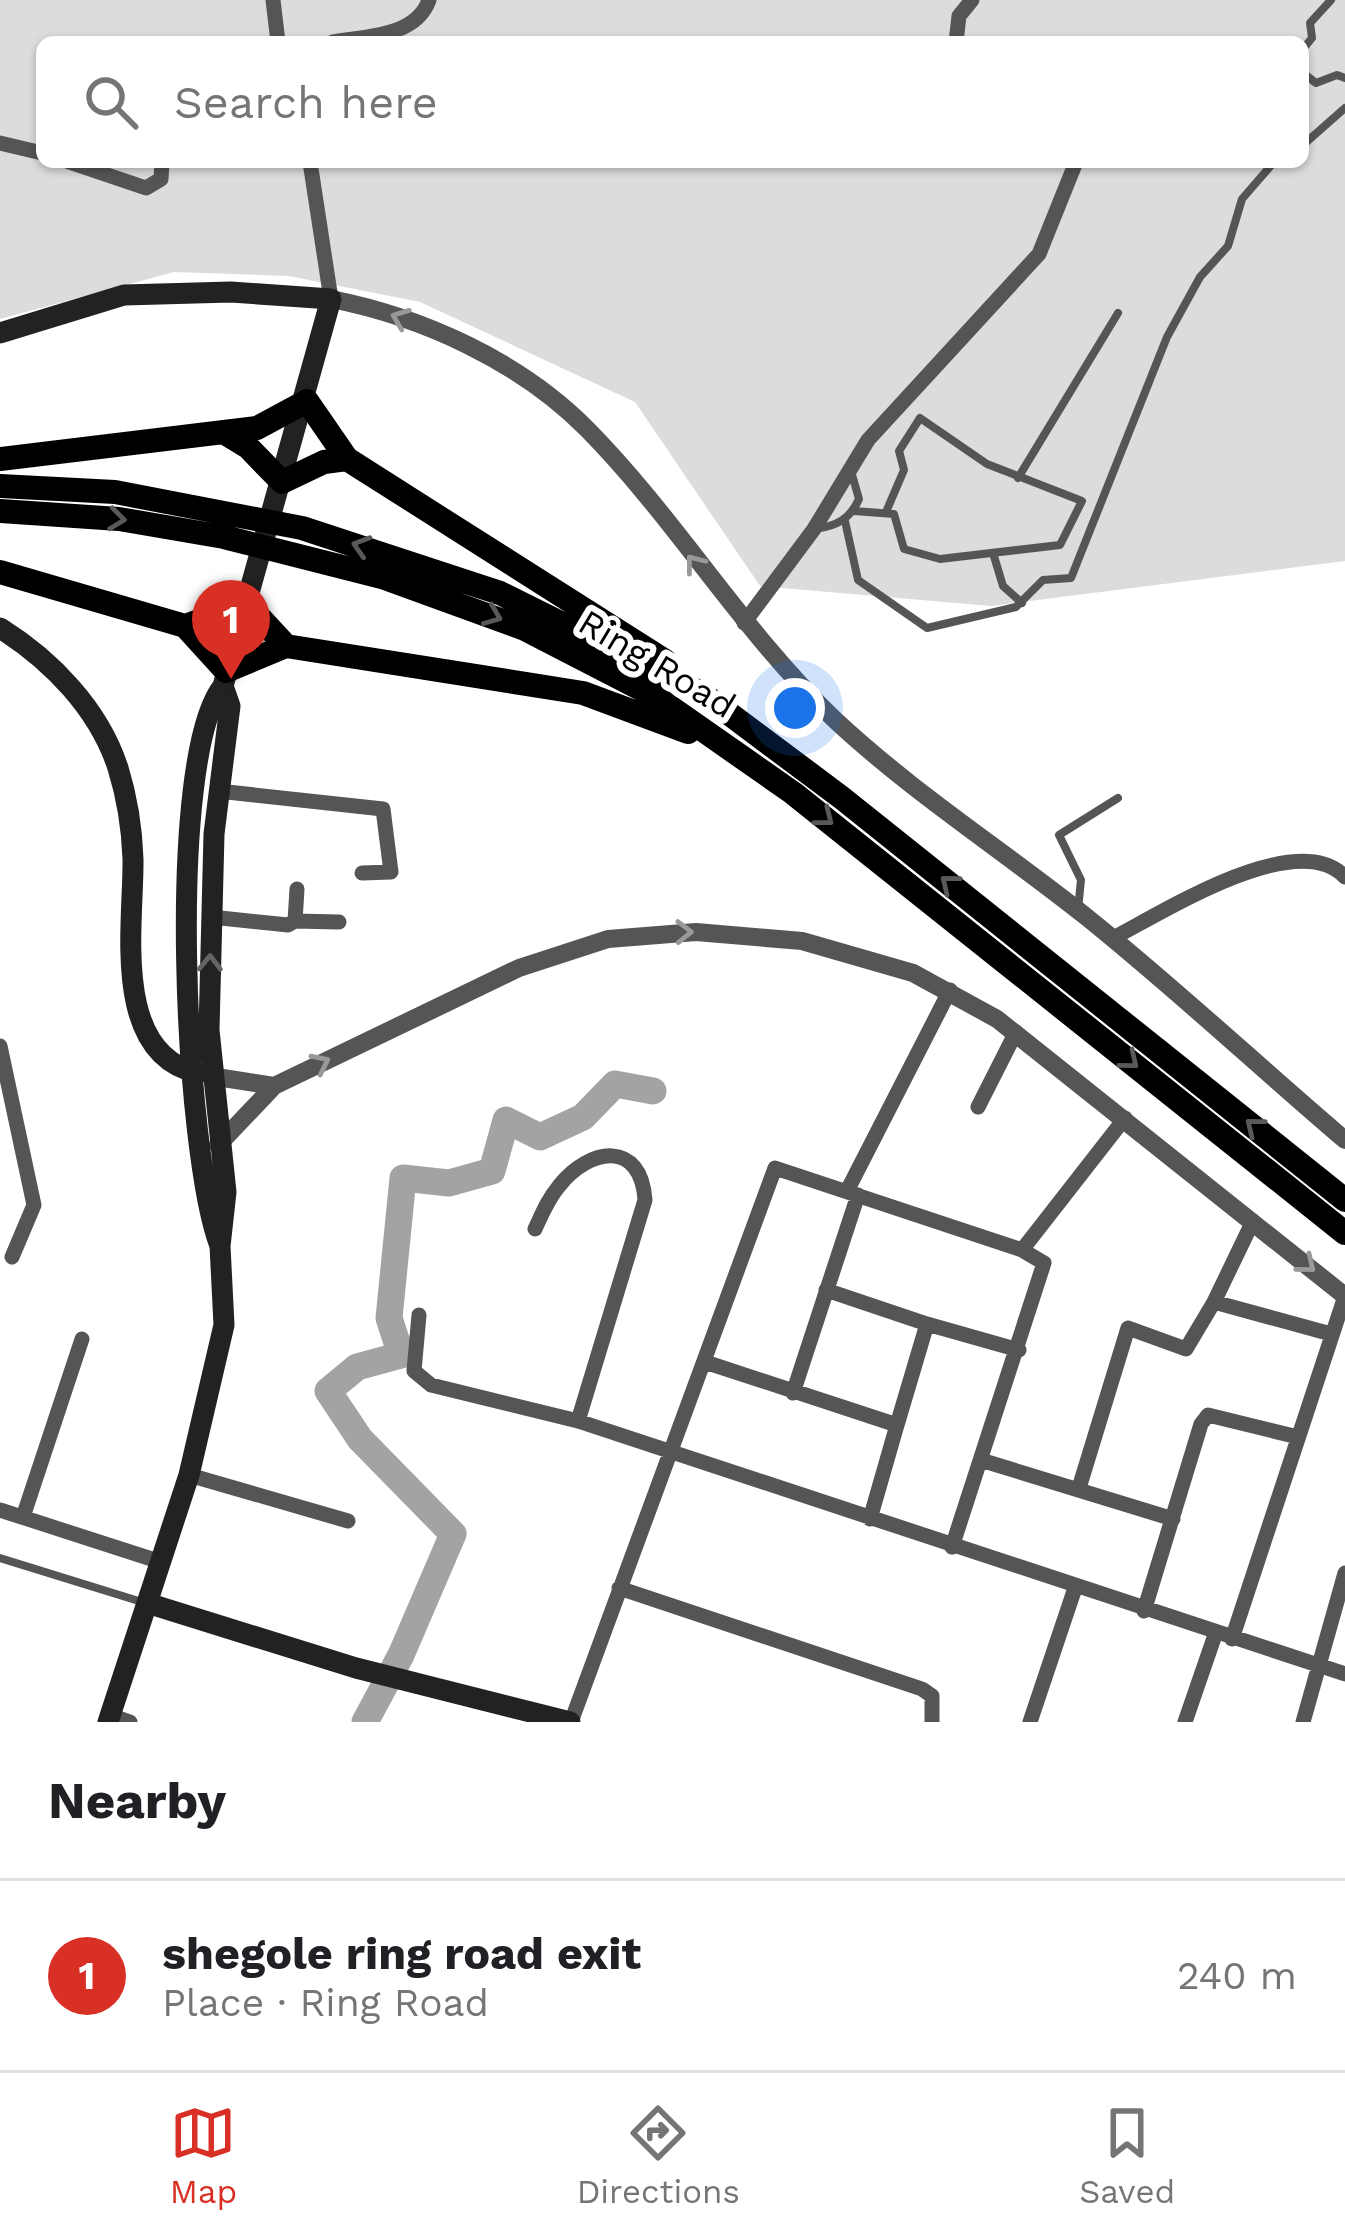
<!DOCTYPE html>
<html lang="en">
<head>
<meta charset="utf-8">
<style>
	:root { --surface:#fff; --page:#f2f2f2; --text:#202124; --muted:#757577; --line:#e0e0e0; --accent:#d93025 }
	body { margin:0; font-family:"Work Sans",sans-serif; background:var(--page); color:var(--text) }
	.you { position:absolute; left:795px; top:708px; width:42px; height:42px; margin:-30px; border:9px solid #fff; border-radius:50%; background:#1a73e8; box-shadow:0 0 0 18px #1a73e833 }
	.badge { display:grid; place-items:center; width:78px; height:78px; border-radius:50%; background:var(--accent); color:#fff; font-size:39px; font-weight:700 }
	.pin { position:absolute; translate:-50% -99px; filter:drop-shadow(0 3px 6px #0008) }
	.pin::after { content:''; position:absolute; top:63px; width:42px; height:36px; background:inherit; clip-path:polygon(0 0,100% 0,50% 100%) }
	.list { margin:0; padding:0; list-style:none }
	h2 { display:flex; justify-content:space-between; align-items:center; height:156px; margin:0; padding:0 48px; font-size:51px }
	h2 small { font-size:39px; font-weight:400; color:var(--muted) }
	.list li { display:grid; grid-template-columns:78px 1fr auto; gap:36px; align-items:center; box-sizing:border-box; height:192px; padding:0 48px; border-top:3px solid var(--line) }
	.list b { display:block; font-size:45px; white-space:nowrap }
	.list p { margin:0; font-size:39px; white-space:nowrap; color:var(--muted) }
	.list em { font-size:39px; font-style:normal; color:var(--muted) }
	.icon { flex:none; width:66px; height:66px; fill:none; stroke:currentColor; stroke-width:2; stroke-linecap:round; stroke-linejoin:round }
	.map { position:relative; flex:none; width:1345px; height:1722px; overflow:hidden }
	.search { position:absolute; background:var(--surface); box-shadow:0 3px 9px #0004; left:36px; right:36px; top:36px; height:132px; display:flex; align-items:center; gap:30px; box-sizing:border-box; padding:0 42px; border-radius:18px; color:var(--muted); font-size:45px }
	.sheet { height:348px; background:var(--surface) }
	nav { display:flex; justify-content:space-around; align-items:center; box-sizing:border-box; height:168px; border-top:3px solid var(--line); background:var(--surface); font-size:33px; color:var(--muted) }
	nav a { display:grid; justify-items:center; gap:6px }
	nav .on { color:var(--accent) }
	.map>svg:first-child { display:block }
	.green { fill:#dcdcdc; fill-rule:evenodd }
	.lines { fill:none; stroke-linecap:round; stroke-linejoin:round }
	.river { stroke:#a3a3a3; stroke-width:27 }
	.service { stroke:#555; stroke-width:8 }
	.minor { stroke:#555; stroke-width:15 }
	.tertiary { stroke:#555; stroke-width:18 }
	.secondary { stroke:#222; stroke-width:21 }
	.trunk { stroke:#000; stroke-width:24 }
	.oneway { stroke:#999 }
	.oneway2 { stroke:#595959 }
	.oneway3 { stroke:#646464 }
	.labels { text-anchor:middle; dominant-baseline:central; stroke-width:12; stroke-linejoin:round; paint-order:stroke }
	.street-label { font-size:36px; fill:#000; stroke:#fff }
</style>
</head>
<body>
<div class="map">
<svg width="1345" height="1722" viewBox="0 0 1345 1722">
	<rect width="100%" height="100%" fill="#fff"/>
	<path class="green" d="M0 0H1345V561L991 606 760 586 635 402 420 302 289 276 174 272 0 319ZM42 42H1303V162H42Z"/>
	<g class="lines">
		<path class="river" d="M365 1722 401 1655 453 1534 360 1439 328 1391 357 1367 401 1355 389 1318 403 1178 449 1183 492 1171 506 1120 540 1137 583 1117 615 1084 653 1091"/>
		<path class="service" d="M1303 49 1312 38 1310 23 1331 0
			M1303 73 1316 83 1337 75 1345 78
			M1303 145 1345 108
			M1018 478 1118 313
			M854 511 894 514 904 549 940 559 1060 545 1082 501 987 464 920 418 899 451 904 470 886 512
			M845 521 858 580 927 628 1016 607 1043 580 1071 578 1167 337 1200 277 1228 246 1242 199 1274 162
			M815 529C837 526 850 519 859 499L851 471
			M993 553 1003 586 1022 603
			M1078 909 1081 880 1059 835 1118 798
			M0 1558 142 1602"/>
		<path class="minor" d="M273 0 278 42
			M333 42C366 36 416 37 429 0
			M956 42 959 16 972 0
			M0 143 42 153
			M69 162 146 188 161 179 162 162
			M310 162 331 299
			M744 623 814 529 868 440 1039 254 1076 162
			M218 791 383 809 391 872 362 873
			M211 917 288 925 295 921 297 889
			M295 921 339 922
			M1113 938C1162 913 1297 826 1345 877
			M0 1046 34 1205 12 1257
			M978 1107 1016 1032
			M847 1191 950 990
			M535 1229C542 1214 548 1199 559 1186 590 1147 641 1140 645 1200L578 1421
			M1022 1250 1125 1118
			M826 1290 927 1324
			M1214 1302 1253 1221
			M419 1315 414 1371 431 1385 578 1421 1345 1674
			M705 1362 897 1425 927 1324 1019 1350
			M793 1393 858 1195
			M984 1461 1173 1519
			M189 1475 348 1521
			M1079 1488 1128 1328 1186 1349 1214 1302 1331 1334
			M0 1510 161 1562
			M23 1517 82 1339
			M870 1519 897 1425
			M619 1588 922 1689 932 1696V1722
			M1144 1611 1201 1424 1208 1415 1298 1437
			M1232 1639 1345 1296
			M110 1715 130 1722
			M571 1722 775 1168 1022 1250 1044 1263 952 1547
			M1030 1722 1075 1588
			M1185 1722 1216 1632
			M1303 1722 1345 1573"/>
		<path class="tertiary" d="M331 299C423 317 521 362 587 429 676 519 741 630 834 719 912 792 1001 849 1084 915 1174 987 1258 1066 1345 1140
			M210 1076 274 1086 519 968 608 939 696 932 802 941 913 973 997 1019 1345 1296
			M218 1145 274 1086"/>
		<path class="secondary" d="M0 333 124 295 231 292 331 299 223 686C165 758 185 1156 220 1246
			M0 628C51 660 99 709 118 768 127 797 132 829 133 859 134 922 110 1054 198 1073
			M147 1603 356 1668 570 1722
			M108 1722 189 1475 224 1325 220 1246 226 1192 209 1030 214 834 230 706 223 686"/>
		<path class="trunk" d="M225 433 248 447 282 482 324 462 347 459
			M0 459 257 428 307 401 347 459 665 661
			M0 486 115 492 302 528 500 593 703 694 842 798 1345 1200
			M0 511 119 519 224 537 382 577 525 629 653 695 793 793 1345 1233
			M0 572 185 626 247 604 286 646 583 693 688 732
			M185 626 226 671 286 646"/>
	</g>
	<defs><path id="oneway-chevron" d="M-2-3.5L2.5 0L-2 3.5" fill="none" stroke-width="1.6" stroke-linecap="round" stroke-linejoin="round" transform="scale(3)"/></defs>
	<g class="oneway">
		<use href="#oneway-chevron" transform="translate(400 318) rotate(-159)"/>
		<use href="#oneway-chevron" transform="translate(694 563) rotate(-128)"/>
		<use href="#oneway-chevron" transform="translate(684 932) rotate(-1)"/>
		<use href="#oneway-chevron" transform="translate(321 1063) rotate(-26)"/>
		<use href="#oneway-chevron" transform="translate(1307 1265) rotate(39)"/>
	</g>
	<g class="oneway2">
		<use href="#oneway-chevron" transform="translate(117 519) rotate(7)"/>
		<use href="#oneway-chevron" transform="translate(361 546) rotate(-163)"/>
		<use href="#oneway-chevron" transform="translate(493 616) rotate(22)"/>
		<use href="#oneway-chevron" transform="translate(825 818) rotate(38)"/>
		<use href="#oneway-chevron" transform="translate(949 883) rotate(-141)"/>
		<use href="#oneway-chevron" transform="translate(1130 1061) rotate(39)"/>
		<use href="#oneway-chevron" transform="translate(1254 1126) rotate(-141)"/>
	</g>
	<use class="oneway3" href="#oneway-chevron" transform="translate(210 963) rotate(-89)"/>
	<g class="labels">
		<g class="street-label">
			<text transform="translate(657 664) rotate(31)">Ring Road</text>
		</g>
	</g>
</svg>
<div class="you"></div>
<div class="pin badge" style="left:231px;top:679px">1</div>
<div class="search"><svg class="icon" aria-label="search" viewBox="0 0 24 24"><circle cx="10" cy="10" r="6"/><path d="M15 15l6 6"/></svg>Search here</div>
</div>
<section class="sheet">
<h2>Nearby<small></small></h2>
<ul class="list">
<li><span class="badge">1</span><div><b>shegole ring road exit</b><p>Place · Ring Road</p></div><em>240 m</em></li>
</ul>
</section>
<nav>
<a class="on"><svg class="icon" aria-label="map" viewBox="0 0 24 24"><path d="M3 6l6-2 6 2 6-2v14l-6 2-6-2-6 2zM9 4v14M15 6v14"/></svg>Map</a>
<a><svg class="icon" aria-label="directions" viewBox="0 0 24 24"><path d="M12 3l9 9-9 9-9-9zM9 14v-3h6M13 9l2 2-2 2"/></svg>Directions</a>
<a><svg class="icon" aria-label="saved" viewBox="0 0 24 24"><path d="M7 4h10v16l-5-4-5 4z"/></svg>Saved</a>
</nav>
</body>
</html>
